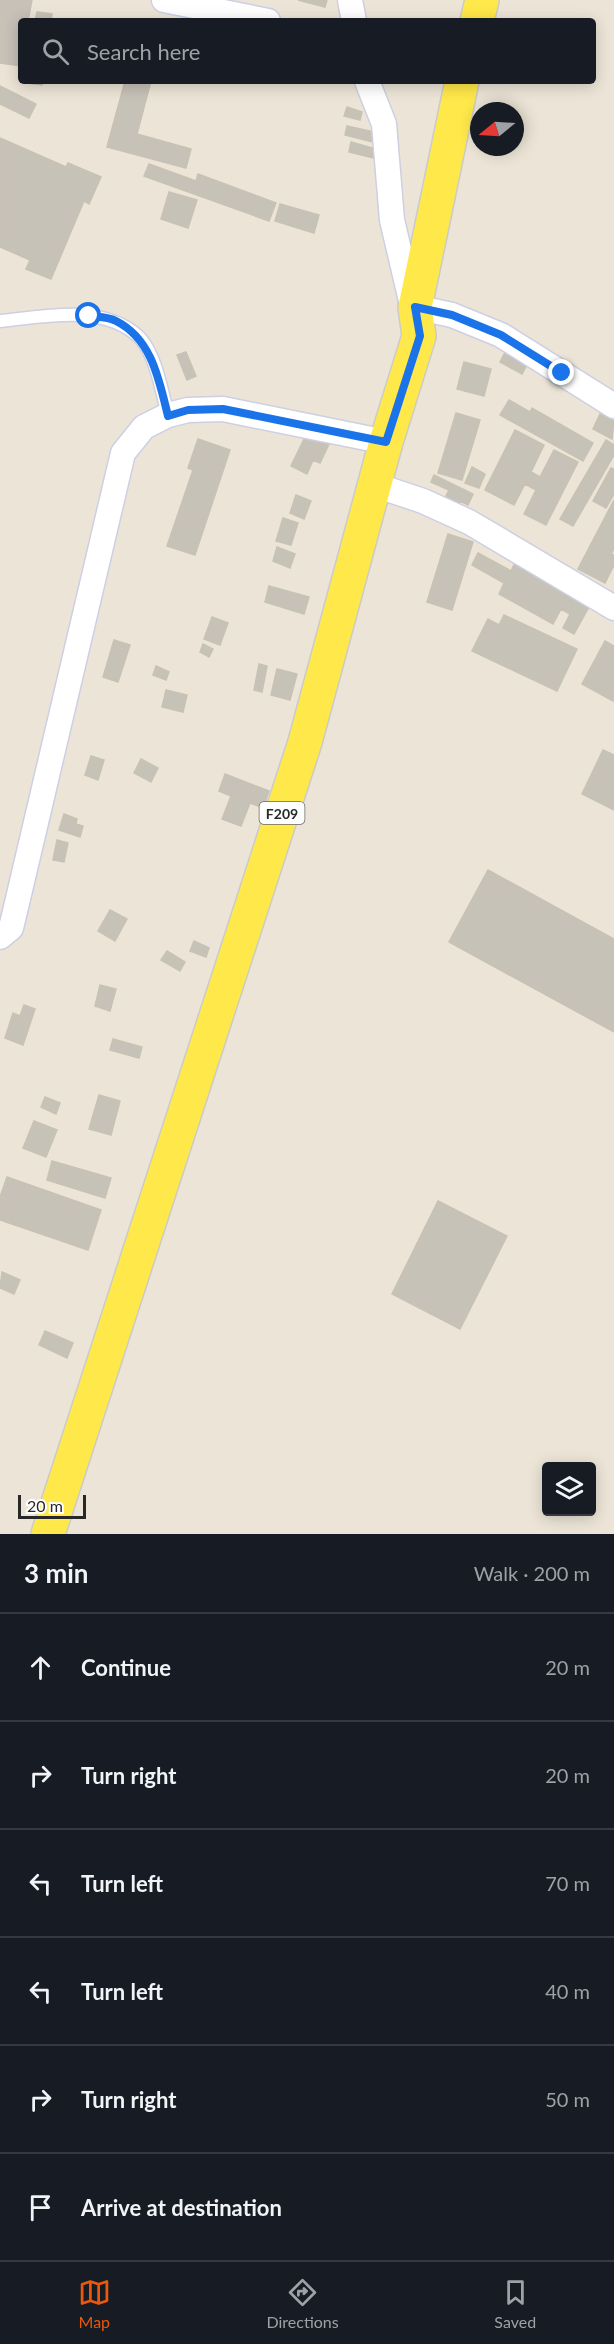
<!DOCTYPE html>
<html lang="en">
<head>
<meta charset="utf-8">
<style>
	:root { --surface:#171b24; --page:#242831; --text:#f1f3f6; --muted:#9ea1a6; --line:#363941; --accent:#ea580c }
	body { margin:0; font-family:Lato,sans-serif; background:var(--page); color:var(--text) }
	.controls { position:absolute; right:18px; bottom:18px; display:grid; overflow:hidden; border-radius:6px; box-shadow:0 3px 15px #0003 }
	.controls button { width:54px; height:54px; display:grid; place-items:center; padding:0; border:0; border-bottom:2px solid var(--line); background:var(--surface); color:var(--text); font:30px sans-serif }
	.compass { position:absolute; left:470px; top:102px; width:54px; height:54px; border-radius:50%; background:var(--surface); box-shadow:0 3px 15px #0003; rotate:252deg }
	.scale { position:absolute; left:18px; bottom:15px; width:68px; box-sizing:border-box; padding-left:6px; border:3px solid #282828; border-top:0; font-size:16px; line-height:21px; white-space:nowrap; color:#282828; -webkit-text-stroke:4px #fff; paint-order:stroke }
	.stop { position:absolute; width:18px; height:18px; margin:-14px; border:4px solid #1a73e8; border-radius:50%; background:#fff }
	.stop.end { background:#1a73e8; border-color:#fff; box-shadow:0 2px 6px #0008 }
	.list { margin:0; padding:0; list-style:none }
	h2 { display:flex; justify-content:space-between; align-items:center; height:78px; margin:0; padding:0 24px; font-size:26px }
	h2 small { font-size:20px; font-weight:400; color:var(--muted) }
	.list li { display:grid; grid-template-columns:39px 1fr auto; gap:18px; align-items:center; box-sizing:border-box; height:108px; padding:0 24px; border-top:2px solid var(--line) }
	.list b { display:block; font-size:22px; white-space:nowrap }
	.list em { font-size:20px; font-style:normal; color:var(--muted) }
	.icon { flex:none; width:33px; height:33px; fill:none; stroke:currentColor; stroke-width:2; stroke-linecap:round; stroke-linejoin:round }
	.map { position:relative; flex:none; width:614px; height:1534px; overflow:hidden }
	.search { position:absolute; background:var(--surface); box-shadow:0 3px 15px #0003; left:18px; right:18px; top:18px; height:66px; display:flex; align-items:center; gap:15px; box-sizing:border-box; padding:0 21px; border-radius:6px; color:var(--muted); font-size:22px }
	.sheet { height:726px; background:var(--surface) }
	nav { display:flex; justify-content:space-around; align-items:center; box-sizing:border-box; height:84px; border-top:2px solid var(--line); background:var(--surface); font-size:16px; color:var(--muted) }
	nav a { display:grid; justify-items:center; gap:3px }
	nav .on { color:var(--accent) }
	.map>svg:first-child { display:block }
	.building { fill:#c7c2b8; stroke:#c7c2b1; stroke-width:1.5 }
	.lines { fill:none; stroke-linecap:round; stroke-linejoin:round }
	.lane-casing { stroke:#cdcfe3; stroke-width:15 }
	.street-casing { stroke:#cdcfe3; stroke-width:27 }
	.primary-casing { stroke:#cbcbcb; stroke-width:36 }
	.lane { stroke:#fff; stroke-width:12 }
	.street { stroke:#fff; stroke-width:24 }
	.primary { stroke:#ffe84a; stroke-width:33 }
	.route { stroke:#1a73e8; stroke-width:8 }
	.labels { text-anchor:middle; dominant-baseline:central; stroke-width:6; stroke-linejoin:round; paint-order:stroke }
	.shield { fill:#fff; stroke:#686868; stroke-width:1.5 }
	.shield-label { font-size:14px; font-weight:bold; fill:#282828 }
</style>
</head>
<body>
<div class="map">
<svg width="614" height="1534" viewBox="0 0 614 1534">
	<rect width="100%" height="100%" fill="#ece5d7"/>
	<path class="building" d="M0 0H32L28 21H21V66L0 63Z
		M298 0H327L325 7Z
		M37 12 52 14 51 21H35Z
		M27 81H42V85L27 83Z
		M125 81H151L137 134 191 149 186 168 107 147Z
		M0 86 36 104 29 118 0 104Z
		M347 107 362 112 360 120 344 116Z
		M347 126 379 133 377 143 345 135Z
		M0 138 66 167 68 163 101 177 89 204 84 201 51 279 26 269 30 260 0 247Z
		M351 142 376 149 374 158 349 152Z
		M149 164 196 181 198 174 276 203 269 221 144 176Z
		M169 192 197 200 188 228 161 219Z
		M280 204 319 215 314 233 275 221Z
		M508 347 530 359 522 374 500 362Z
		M186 352 196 376 187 380 177 355Z
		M464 362 491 369 484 396 457 389Z
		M509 400 530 412 532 408 593 443 583 461 500 415Z
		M456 413 480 420 462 480 438 473Z
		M600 414 614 421 612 439 593 429Z
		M515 430 544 445 531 472 540 477 554 450 578 462 546 525 524 514 536 490 525 484 514 505 485 490Z
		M307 433 329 444 320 463 313 460 307 474 291 466Z
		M198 439 230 450 195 555 167 546 193 470 188 468Z
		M606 440 614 445V455L573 526 560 519Z
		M472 467 485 474 479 488 465 483Z
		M611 468 614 469V494L606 508 593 501Z
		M434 475 473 494 468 505 460 501 457 506 444 500 449 490 431 482Z
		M296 495 311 501 304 519 290 513Z
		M614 500V549L611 554 614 555V565L605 583 578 569Z
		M283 518 298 523 291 545 276 541Z
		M448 534 473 542 452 610 427 602Z
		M277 547 295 554 290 568 273 561Z
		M478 553 511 571 515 563 590 605 574 634 563 628 570 614 561 609 553 624 499 594 504 583 472 565Z
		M269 586 309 597 304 614 265 602Z
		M504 615 577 649 557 691 472 651 488 619 499 625Z
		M212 617 228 623 220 645 204 639Z
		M114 640 130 645 118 682 103 677Z
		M605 641 614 646 613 701 582 684Z
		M203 644 213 649 209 657 200 652Z
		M259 664 267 666 262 692 254 690Z
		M156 666 169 672 166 680 153 675Z
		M277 669 297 674 290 700 271 695Z
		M166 690 187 695 183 712 162 707Z
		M603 750 614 755V810L582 794Z
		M91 756 104 760 98 780 85 775Z
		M141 759 158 768 151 782 134 773Z
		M225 774 269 791 263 808 250 803 241 826 222 819 231 796 219 791Z
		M64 814 77 819 76 824 83 826 80 837 59 830Z
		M57 840 68 843 64 862 53 860Z
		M488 870 614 939V1032L449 942Z
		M110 910 127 919 115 941 98 931Z
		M194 941 209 948 206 957 190 951Z
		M167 951 185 962 180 971 161 960Z
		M100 985 116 989 110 1011 95 1006Z
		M24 1005 35 1009 23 1045 5 1038 13 1013 20 1016Z
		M113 1039 142 1047 139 1058 110 1050Z
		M99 1095 120 1101 111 1135 89 1129Z
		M45 1097 60 1103 56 1114 41 1107Z
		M34 1121 57 1130 46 1157 23 1148Z
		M52 1161 111 1178 105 1198 47 1180Z
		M7 1177 101 1210 88 1250 0 1220V1197Z
		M438 1201 507 1236 460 1329 392 1294Z
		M2 1272 20 1280 14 1294 0 1288Z
		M45 1331 73 1343 67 1358 39 1345Z"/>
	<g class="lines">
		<defs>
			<path id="lane" d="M0 321C44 317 103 303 139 337 156 354 162 393 168 415"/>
			<path id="street" d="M164 0 268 21
				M350 0 354 21
				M367 81 384 124 392 220 412 305
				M415 307 452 315 501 335 614 406
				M375 485 423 501 469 522 614 608
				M0 937 11 928 17 903 123 453 144 427 168 415 188 410 223 409 386 442"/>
			<path id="primary" d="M477 21 482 0
				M48 1534 305 742 386 442 419 336 415 307 462 81"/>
		</defs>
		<use href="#lane" class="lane-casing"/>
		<use href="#street" class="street-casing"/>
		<use href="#primary" class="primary-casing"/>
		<use href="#lane" class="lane"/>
		<use href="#street" class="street"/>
		<use href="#primary" class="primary"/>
	</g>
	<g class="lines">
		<path class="route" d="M89 316C97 317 109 317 116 321 152 339 159 380 168 416L188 410 223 409 386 442 420 336 415 307 452 315 501 335 562 373"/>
	</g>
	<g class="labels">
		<rect class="shield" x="259.5" y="802" width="45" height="22" rx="4.5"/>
		<g class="shield-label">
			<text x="282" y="813">F209</text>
		</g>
	</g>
</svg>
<div class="controls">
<button><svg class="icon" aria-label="layers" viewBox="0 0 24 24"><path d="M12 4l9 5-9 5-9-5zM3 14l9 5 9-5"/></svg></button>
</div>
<svg class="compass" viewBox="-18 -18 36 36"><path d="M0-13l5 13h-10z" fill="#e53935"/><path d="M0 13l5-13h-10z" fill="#9ea1a6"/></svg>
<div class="scale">20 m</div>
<div class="stop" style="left:89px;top:316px"></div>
<div class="stop end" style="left:562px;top:373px"></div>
<div class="search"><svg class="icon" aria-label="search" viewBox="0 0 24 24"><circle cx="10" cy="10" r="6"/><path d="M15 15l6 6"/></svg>Search here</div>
</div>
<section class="sheet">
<h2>3 min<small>Walk · 200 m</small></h2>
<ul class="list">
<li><svg class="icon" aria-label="ahead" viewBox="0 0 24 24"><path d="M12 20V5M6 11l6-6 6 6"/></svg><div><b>Continue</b></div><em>20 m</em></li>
<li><svg class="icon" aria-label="right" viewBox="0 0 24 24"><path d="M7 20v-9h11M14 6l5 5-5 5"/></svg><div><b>Turn right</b></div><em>20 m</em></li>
<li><svg class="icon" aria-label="left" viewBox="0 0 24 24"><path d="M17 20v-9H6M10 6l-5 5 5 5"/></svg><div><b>Turn left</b></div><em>70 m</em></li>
<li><svg class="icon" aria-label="left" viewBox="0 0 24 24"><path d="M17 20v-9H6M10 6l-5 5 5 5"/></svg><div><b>Turn left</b></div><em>40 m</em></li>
<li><svg class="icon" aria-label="right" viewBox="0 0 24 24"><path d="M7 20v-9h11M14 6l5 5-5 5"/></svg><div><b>Turn right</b></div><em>50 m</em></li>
<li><svg class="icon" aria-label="arrive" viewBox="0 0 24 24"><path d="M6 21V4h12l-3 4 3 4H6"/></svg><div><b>Arrive at destination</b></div></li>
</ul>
</section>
<nav>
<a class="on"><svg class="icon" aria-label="map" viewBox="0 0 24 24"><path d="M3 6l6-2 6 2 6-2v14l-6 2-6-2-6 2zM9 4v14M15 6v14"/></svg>Map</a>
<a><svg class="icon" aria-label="directions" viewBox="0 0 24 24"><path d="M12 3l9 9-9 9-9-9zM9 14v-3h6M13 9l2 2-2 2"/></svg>Directions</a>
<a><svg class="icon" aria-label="saved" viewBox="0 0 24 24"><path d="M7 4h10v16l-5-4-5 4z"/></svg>Saved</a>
</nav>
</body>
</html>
